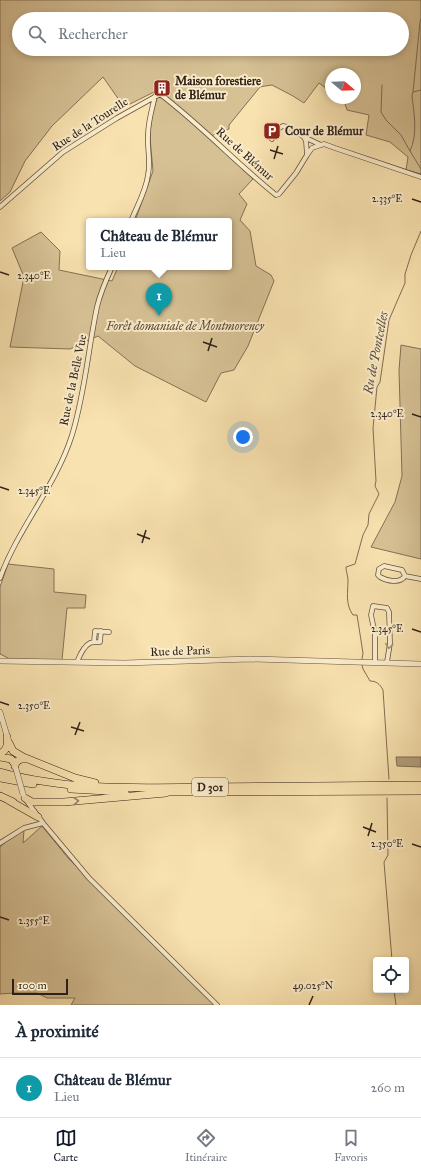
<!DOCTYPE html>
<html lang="fr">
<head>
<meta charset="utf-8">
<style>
	:root { --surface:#fff; --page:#f6f6f7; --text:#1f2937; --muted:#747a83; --line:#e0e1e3; --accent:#111827 }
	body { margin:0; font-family:"IM FELL Great Primer",serif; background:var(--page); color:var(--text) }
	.controls { position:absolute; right:12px; bottom:12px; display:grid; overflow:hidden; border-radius:4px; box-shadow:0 2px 6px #0003 }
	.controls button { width:36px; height:36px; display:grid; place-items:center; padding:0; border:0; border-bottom:1px solid var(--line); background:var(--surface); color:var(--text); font:20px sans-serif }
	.compass { position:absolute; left:325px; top:68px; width:36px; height:36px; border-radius:50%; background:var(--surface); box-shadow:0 2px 6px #0003; rotate:109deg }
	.scale { position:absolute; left:12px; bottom:10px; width:56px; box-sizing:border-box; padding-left:4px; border:2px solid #312118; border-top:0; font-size:11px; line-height:14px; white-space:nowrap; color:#312118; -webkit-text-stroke:3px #faeccb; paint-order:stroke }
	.you { position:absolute; left:243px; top:437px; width:14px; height:14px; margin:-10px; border:3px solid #fff; border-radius:50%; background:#1a73e8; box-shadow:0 0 0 6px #1a73e833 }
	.badge { display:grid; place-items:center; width:26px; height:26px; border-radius:50%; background:var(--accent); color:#fff; font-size:13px; font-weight:700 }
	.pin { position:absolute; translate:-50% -33px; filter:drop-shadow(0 1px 2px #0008) }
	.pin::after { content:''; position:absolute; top:21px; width:14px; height:12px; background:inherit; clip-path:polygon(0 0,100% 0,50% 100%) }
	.popup { position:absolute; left:86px; top:218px; width:146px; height:52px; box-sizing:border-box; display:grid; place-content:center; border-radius:4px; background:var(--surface); filter:drop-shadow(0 1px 3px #0005); font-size:13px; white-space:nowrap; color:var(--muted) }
	.popup b { font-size:15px; color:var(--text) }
	.popup::after { content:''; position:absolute; left:50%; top:100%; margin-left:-8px; border:8px solid transparent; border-top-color:var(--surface) }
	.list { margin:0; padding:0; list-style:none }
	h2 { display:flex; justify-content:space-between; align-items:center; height:52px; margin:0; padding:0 16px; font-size:17px }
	h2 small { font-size:13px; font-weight:400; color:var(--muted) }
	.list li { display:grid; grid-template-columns:26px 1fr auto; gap:12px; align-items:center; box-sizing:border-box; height:60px; padding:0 16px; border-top:1px solid var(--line) }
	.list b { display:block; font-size:15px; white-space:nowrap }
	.list p { margin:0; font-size:13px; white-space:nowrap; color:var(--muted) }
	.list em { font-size:13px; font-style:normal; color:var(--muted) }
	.icon { flex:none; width:22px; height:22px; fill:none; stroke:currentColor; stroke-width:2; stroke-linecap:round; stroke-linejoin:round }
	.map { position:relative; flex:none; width:421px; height:1005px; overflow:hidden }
	.search { position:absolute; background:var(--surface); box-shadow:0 2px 6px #0003; left:12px; right:12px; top:12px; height:44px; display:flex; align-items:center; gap:10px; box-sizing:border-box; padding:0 14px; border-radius:22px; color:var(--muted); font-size:15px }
	.sheet { height:112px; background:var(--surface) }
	nav { display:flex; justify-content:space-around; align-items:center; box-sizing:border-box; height:56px; border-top:1px solid var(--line); background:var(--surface); font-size:11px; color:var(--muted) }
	nav a { display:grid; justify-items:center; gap:2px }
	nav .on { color:var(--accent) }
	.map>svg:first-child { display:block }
	.green { fill:#d6c195; stroke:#847156; fill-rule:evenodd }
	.water { fill:#b4a07c; stroke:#806d54 }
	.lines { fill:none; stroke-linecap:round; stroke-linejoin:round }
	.stream { stroke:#806d54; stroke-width:1 }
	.minor-casing { stroke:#63513e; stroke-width:5.5 }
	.tertiary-casing { stroke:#63513e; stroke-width:6 }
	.trunk-casing { stroke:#312118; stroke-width:8 }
	.minor { stroke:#faeccb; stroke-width:4 }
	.tertiary { stroke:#faeccb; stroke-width:5 }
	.trunk { stroke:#f8e2af; stroke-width:7 }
	.tertiary-bridge-casing { stroke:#63513e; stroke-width:6; stroke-linecap:butt }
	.tertiary-bridge { stroke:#faeccb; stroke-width:5 }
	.oneway { stroke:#a0917a }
	.oneway2 { stroke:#948264 }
	.ticks { fill:none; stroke:#312118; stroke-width:1.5 }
	.labels { text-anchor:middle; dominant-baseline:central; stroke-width:4; stroke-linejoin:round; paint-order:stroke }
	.shield { fill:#faeccb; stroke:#6d5e4e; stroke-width:1 }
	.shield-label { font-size:11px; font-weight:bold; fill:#312118 }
	.poi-label { font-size:12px; font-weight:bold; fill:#312118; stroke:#faeccb; text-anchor:start }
	.street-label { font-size:12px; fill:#312118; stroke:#faeccb }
	.park-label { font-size:12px; font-style:italic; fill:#5a4937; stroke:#faeccb }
	.water-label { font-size:13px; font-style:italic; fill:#5f4d3b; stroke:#faeccb }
	.ticks-label { font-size:10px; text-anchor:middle; fill:#312118; stroke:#faeccb; stroke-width:4; stroke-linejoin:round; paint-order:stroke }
</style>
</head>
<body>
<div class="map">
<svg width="421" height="1005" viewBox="0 0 421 1005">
	<rect width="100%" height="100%" fill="#f8e2af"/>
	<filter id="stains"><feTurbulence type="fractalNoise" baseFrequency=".005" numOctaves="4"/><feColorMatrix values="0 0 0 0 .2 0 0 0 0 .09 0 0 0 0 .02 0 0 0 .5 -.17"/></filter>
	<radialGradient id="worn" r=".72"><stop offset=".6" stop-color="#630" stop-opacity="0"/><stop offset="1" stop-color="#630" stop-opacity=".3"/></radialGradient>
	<path class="green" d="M0 0H421V174L406 170 408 157 390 142 366 135 369 115 347 110 343 98H355V74H331V92L319 83 304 103 293 96 272 85 265 86 260 87 229 125V129L213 135 210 139 253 179 239 194 247 204 240 220 250 231 256 266 271 275 274 281 248 346 234 370 221 373 206 402 135 366 98 336 70 349 10 347 24 277 12 248 41 232 60 251 59 270 112 281 118 267H229V221H135L153 171 150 138 151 119 157 98 154 92 124 107 103 77 52 126 25 161 10 192 0 201ZM19 19H402V49H19Z
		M401 345 421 349V559L371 547 395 502 402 476 399 370Z
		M8 564 54 569V592L86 595 85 608H67L62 660 10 659 0 654V587Z
		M42 826 68 858 214 1005H71L75 998H47L37 993H14L0 994V847L7 841 24 830 23 843Z"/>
	<path class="water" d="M396 757H421V767L397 766Z"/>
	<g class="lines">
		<path class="stream" d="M382 85 381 112 386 120 401 135 410 151
			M421 90 413 92 412 96C414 114 418 134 410 151L421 169
			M413 92 420 22 421 19
			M362 659 363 653 357 615H353C345 604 348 592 348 580 348 576 346 572 346 567L355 564 363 535 368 525 369 514 379 494 375 486 376 481 373 428 377 387 380 382 389 320 405 283V274L411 255 421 231
			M362 665 363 669 370 681C376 681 380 684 383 690L389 779
			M387 798 388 855 384 862 392 960
			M394 990 396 1005"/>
		<defs>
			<path id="minor" d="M304 137 306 141 307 154
				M272 139 279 128 283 126 291 128 304 137 321 145
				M0 207 63 152 117 118 160 94C201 125 236 163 276 195L279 194 296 173 307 155 312 148 324 144 335 148 421 177
				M131 221C137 206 146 191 148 175 151 161 147 149 148 135 148 122 152 109 155 96
				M384 566 402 570 405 576C400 584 387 581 380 577L378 575 379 569Z
				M405 576 421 579
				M0 578C18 528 56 486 72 435 85 393 88 350 97 307 100 294 106 280 112 267
				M94 642 95 631 109 632
				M77 662C79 657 84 646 90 643 92 642 97 642 100 642L101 631
				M375 662V634L371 615 373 606 387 608 389 612 390 643 387 662
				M26 800 43 823 89 878 217 1005
				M0 843 24 828 43 823"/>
			<path id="tertiary" d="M0 661 125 663 250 659 421 664
				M0 712 8 739"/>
			<path id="trunk" d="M9 743 13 751 23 757 75 778 95 783
				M0 754C7 750 8 745 7 737
				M0 757 11 759 14 763
				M15 766 16 762 21 759H26
				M0 772C68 791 139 788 208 787 279 786 350 786 421 785
				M0 778 33 784
				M71 789 125 792
				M163 792 421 791
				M0 796 13 802
				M25 798 32 802H64L166 793
				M8 800 38 817"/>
		</defs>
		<use href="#minor" class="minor-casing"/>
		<use href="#tertiary" class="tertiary-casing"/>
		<use href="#trunk" class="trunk-casing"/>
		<use href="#minor" class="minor"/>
		<use href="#tertiary" class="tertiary"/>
		<use href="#trunk" class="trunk"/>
		<defs>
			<path id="tertiary-bridge" d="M16 769 23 794"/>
		</defs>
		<use href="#tertiary-bridge" class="tertiary-bridge-casing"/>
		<use href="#tertiary-bridge" class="tertiary-bridge"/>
	</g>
	<defs><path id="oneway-chevron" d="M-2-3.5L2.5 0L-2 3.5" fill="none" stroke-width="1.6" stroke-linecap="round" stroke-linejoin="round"/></defs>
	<use class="oneway" href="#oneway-chevron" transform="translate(389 646) rotate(98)"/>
	<use class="oneway2" href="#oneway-chevron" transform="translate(76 801) rotate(-5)"/>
	<path class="ticks" d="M270 150 283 154M274 159 278 146M412 199 421 202M0 272 9 275M203 342 217 347M208 351 212 338M412 414 421 417M0 487 9 490M137 534 150 539M142 543 146 530M412 629 421 632M0 702 9 705M71 727 84 731M75 735 80 722M363 827 376 832M368 836 372 823M412 844 421 847M0 917 9 920M309 1005 313 996"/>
	<defs>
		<symbol id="building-square" viewBox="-11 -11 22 22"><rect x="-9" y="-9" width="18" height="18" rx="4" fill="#8f2418" stroke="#faeccb"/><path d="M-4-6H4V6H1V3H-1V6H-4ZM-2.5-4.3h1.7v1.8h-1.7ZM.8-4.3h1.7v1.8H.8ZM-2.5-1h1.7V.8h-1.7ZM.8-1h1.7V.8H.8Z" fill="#fff"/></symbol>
		<symbol id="parking-square" viewBox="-11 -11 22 22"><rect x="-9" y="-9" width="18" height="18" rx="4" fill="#8f2418" stroke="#faeccb"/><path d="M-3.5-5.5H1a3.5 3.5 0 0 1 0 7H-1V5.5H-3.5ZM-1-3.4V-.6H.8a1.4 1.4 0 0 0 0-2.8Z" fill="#fff"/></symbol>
	</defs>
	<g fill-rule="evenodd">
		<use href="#building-square" x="152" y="78" width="20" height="20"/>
		<use href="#parking-square" x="262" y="121" width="20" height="20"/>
	</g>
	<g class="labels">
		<rect class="shield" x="192" y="778" width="36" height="18" rx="3"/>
		<g class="shield-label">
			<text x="210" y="787">D 301</text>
		</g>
		<g class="poi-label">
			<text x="175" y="81">Maison forestiere<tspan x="175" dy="14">de Blémur</tspan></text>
			<text x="285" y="131">Cour de Blémur</text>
		</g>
		<g class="street-label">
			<text transform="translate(90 124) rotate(-33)">Rue de la Tourelle</text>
			<text transform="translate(245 154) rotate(42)">Rue de Blémur</text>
			<text transform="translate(73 380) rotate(-78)">Rue de la Belle Vue</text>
			<text transform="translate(180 651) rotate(-2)">Rue de Paris</text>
		</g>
		<g class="park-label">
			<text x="185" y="326">Forêt domaniale de Montmorency</text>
		</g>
		<g class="water-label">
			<text transform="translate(376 353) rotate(-79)">Ru de Pontcelles</text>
		</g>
	</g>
	<g class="ticks-label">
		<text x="387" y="202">2.335°E</text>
		<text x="34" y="279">2.340°E</text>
		<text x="387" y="417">2.340°E</text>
		<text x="34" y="494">2.345°E</text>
		<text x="387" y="632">2.345°E</text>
		<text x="34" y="709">2.350°E</text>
		<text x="387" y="847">2.350°E</text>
		<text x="34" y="924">2.355°E</text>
		<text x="313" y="989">49.025°N</text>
	</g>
	<rect width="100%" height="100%" filter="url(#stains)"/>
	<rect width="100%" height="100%" fill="url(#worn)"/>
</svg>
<div class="controls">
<button><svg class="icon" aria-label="locate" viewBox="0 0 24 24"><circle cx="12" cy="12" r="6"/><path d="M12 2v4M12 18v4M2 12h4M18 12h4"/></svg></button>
</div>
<svg class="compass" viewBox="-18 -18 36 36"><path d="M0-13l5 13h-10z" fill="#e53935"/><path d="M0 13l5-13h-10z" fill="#747a83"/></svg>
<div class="scale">100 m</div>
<div class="you"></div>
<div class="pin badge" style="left:159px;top:316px;background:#0f9aa8">1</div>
<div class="popup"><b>Château de Blémur</b>Lieu</div>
<div class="search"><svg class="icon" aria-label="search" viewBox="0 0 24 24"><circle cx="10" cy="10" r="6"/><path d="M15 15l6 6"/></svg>Rechercher</div>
</div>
<section class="sheet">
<h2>À proximité<small></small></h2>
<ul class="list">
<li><span class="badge" style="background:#0f9aa8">1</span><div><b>Château de Blémur</b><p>Lieu</p></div><em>260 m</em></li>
</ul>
</section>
<nav>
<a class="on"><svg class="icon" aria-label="map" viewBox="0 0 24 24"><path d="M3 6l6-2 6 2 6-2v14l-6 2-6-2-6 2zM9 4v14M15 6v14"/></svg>Carte</a>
<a><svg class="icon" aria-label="directions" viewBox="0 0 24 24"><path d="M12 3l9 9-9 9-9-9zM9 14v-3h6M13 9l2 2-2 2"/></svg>Itinéraire</a>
<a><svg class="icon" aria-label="saved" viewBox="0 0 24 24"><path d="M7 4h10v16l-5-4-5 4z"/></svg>Favoris</a>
</nav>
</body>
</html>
